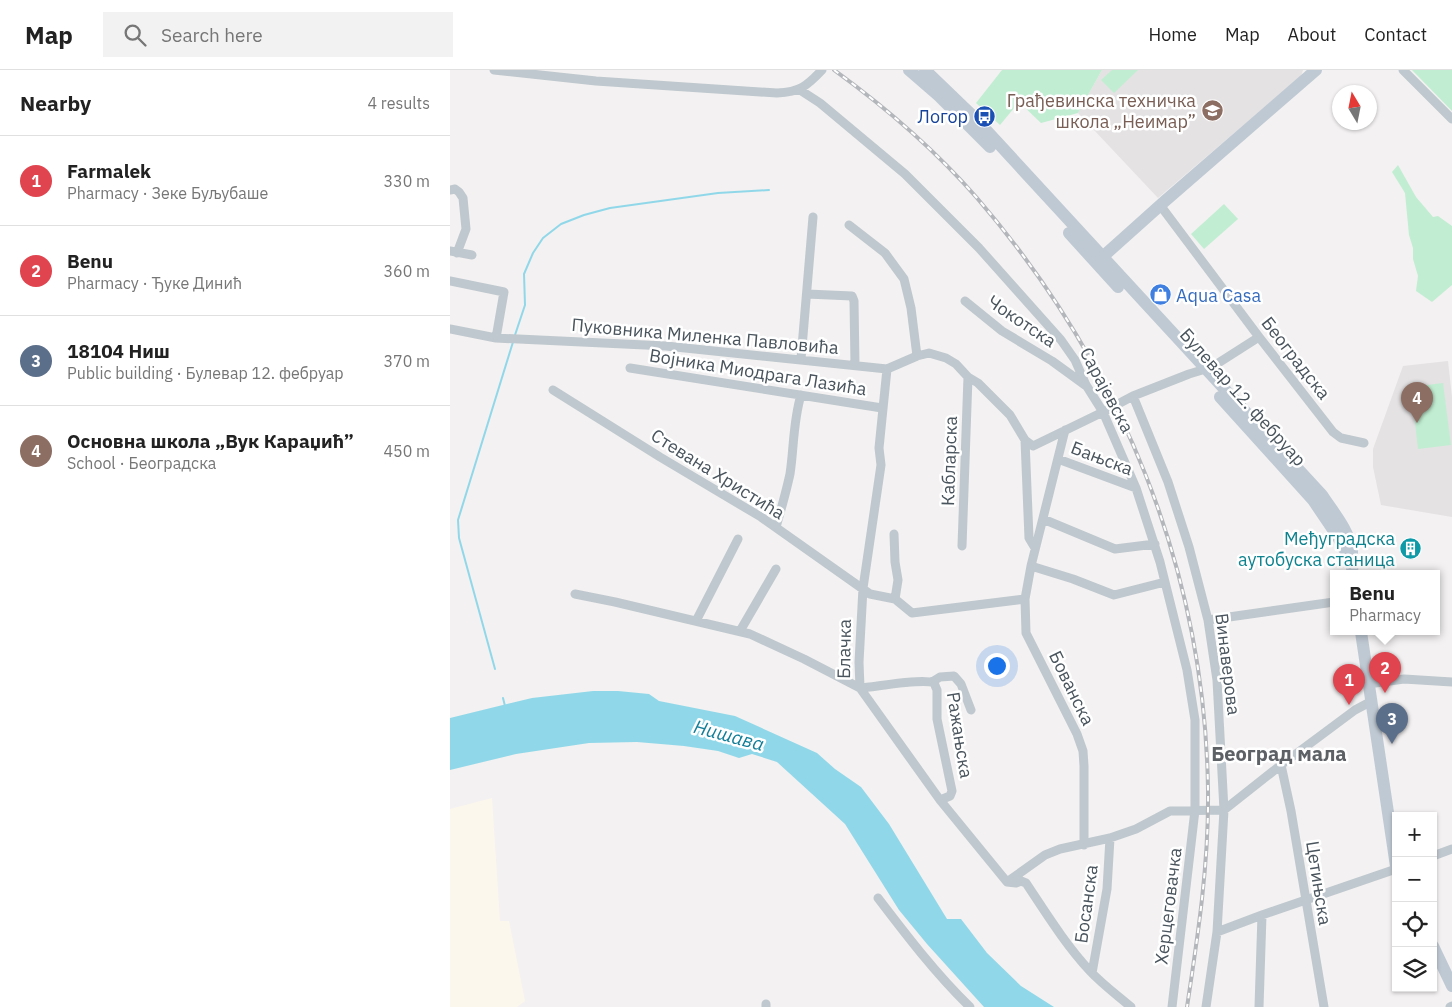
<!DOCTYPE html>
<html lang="en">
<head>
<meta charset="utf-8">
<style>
	:root { --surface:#fff; --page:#f2f2f2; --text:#222; --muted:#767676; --line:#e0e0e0; --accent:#db2777 }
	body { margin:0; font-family:"IBM Plex Sans",sans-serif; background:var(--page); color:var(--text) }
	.controls { position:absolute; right:15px; bottom:15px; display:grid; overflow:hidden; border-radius:0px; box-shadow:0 1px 4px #0004 }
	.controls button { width:45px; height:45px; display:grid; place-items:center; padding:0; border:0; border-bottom:1px solid var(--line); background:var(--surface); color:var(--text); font:25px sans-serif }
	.compass { position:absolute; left:882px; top:15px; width:45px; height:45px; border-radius:50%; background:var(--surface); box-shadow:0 1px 4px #0004; rotate:350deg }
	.you { position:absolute; left:546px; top:595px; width:18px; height:18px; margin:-12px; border:4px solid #fff; border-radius:50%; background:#1a73e8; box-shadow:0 0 0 8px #1a73e833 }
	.badge { display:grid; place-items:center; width:32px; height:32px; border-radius:50%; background:var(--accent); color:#fff; font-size:16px; font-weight:700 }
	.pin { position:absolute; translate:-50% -41px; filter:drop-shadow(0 1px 2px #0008) }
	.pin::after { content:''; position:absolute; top:26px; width:18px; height:15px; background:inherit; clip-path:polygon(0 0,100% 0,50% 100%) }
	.popup { position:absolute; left:880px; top:500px; width:110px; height:65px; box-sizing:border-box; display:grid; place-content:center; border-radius:0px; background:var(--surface); filter:drop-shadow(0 1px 4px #0005); font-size:16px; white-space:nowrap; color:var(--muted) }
	.popup b { font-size:19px; color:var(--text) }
	.popup::after { content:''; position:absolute; left:50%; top:100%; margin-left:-10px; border:10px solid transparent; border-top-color:var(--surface) }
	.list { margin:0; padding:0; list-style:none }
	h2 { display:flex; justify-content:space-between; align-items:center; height:65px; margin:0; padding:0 20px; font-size:21px }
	h2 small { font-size:16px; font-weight:400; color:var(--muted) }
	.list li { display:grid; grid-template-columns:32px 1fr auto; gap:15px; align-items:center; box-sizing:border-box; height:90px; padding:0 20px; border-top:1px solid var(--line) }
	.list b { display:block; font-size:19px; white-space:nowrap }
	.list p { margin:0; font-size:16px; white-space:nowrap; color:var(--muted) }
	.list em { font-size:16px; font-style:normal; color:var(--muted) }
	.icon { flex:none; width:28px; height:28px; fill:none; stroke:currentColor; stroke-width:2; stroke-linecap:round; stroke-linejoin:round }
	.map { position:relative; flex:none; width:1002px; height:937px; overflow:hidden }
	header { display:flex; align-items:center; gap:30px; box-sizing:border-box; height:70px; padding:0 25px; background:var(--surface); border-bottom:1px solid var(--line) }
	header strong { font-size:24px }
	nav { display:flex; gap:28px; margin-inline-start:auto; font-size:18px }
	.search { width:350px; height:45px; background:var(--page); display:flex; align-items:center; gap:12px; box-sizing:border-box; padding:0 18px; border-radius:0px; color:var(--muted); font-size:19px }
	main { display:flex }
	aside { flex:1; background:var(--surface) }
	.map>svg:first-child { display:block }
	.commercial { fill:#fcf7ec }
	.education { fill:#e4e2e2 }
	.green { fill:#c1eed2 }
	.water { fill:#90d8e9 }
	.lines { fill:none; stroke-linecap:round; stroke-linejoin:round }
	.stream { stroke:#90d8e9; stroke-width:2 }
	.street { stroke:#bfc8ce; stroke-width:9 }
	.secondary { stroke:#bfc9d3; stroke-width:12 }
	.rail-casing { stroke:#b3b6ba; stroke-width:4 }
	.rail { stroke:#fff; stroke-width:2; stroke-dasharray:5.5; stroke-linecap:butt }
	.labels { text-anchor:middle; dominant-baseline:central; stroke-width:5; stroke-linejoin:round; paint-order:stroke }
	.education-label { font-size:18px; fill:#785e54; stroke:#fff; text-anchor:end }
	.transit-label { font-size:18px; fill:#164399; stroke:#fff; text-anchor:end }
	.shop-label { font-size:18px; fill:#366cbe; stroke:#fff; text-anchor:start }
	.street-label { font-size:18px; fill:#49545d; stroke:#fff }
	.culture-label { font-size:18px; fill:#0d838f; stroke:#fff; text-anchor:end }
	.water-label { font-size:19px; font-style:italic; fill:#127e98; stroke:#fff }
	.quarter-label { font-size:20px; font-weight:bold; fill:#5d6165; stroke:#fff }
</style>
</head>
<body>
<header>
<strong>Map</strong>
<div class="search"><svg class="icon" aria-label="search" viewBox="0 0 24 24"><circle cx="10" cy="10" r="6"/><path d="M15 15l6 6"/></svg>Search here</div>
<nav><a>Home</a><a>Map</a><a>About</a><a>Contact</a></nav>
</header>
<main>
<aside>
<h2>Nearby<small>4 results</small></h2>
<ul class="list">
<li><span class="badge" style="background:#e0444e">1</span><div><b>Farmalek</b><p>Pharmacy · Зеке Буљубаше</p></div><em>330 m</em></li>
<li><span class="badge" style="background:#e0444e">2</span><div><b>Benu</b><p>Pharmacy · Ђуке Динић</p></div><em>360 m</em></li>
<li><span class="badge" style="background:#5c6f8a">3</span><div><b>18104 Ниш</b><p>Public building · Булевар 12. фебруар</p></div><em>370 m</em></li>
<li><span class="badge" style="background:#8d6e63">4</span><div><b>Основна школа „Вук Караџић”</b><p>School · Београдска</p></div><em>450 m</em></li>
</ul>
</aside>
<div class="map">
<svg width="1002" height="937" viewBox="0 0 1002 937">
	<rect width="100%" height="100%" fill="#f3f1f1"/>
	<path class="commercial" d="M42 728 50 851H59L75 931 67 937H0V739Z"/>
	<path class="education" d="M652 0H853L851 6 708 128 628 43Z
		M998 291 1002 327V447L931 435 923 397V379L953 296Z"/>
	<path class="green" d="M552 0H652L628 43 591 53 569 32 550 55 526 33Z
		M662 0H688L664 23 651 10Z
		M962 0H1002V41Z
		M948 95 966 127 983 147 988 146 1002 156V215L982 232 966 221 968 206 963 189V178L959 165 955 123 942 102Z
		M774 134 788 149 754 179 741 164Z
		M993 313 1001 375 968 379 961 317Z"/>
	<path class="water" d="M143 621H168L199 624 209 631 285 646 367 683 385 699 411 717 439 754 497 849H511L537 883 571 916 604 937H534L477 874 449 840 395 754 327 692 302 684 289 688 268 681 234 676 187 672 139 673 66 684 0 700V648L82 628Z"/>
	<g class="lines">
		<path class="stream" d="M65 265 75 235 74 204 83 183 93 168 111 154 134 145 160 138 268 123 319 120
			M45 599 9 468 8 450 63 272
			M53 628 55 636"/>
		<path class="street" d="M44 0 146 11 327 23C350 22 357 16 372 0
			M953 0 1002 49
			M350 20 370 33 455 104 529 178 611 270 625 290 636 315 653 342 686 418 710 492 737 600 745 650V740L722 937
			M0 120 5 119 9 122 13 128 16 159 7 183
			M710 135 809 267 883 362 891 368 914 373
			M399 155 435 183 454 209 461 238 467 286
			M0 181 22 185
			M0 211 54 222 46 268
			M357 224 402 226 404 231 405 295
			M515 231 552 261 602 291 635 315
			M0 259 46 268 216 276 437 299
			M351 289 363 147
			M180 298 432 338
			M437 299 429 378 431 395 413 518 409 592 410 618 490 730 557 812
			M437 299 467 286 479 283 496 288 506 294 518 307 528 313 560 345 575 370 583 376 653 342 683 326 739 304 762 297 809 267
			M103 320 210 387 311 447 420 524 445 529 462 543 575 529
			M683 326 718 412 739 477 758 550 767 610 774 740 767 862 756 937
			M615 360 581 496 575 529 576 563 627 664 633 681 634 696V775
			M575 370 579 468 585 478
			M608 389 686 418
			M593 449 665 479 705 474
			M326 457C331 440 336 422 340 404 344 378 343 351 351 325
			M444 464 445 492 448 510 445 529
			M512 476 518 307
			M581 496 623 509 664 525 715 512
			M125 524 165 532 300 564 354 589 410 618
			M758 550 884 532
			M246 551 288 469
			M290 561 326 499
			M482 612 490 607 504 606 511 614 521 640
			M918 614 954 609 1002 612
			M410 618C425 617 473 608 484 613L487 620V649L502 721 500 726 490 730
			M831 695 841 741 874 937
			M983 786 1002 779
			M557 812 595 785 610 779 660 768 686 759 720 741 774 740 831 695 905 640 920 632
			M557 812 566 813 571 811 576 813C596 843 615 874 640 901 652 914 667 925 681 937
			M428 828C457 866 486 904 520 937
			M767 862 812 845 946 799
			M642 903 657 819 660 768
			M316 937V934
			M809 937 812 845
			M1000 937 1002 936"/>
		<path class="secondary" d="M459 0 489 26 540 77
			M475 0 525 48 872 425C883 442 899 460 902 481 902 489 901 496 903 504
			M619 163 668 217
			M648 191 715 131 866 0
			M770 327 863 430 888 467 894 479
			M911 562 946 796
			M983 876 1002 916"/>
		<defs>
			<path id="rail" d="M384 0C435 37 485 80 527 128 670 294 755 499 758 720 759 793 748 865 737 937"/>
		</defs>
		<use href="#rail" class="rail-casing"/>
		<use href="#rail" class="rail"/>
	</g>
	<defs>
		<symbol id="school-disc" viewBox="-11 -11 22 22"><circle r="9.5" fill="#8d6e63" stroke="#fff"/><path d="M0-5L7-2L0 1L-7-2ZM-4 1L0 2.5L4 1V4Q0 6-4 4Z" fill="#fff"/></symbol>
		<symbol id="bus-disc" viewBox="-11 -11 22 22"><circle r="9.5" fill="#1a4fb4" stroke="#fff"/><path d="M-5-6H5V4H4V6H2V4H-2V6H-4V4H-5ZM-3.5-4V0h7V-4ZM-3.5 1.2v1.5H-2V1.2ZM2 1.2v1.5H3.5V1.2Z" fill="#fff"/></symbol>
		<symbol id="shop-disc" viewBox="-11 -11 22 22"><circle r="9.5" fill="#3f7fe0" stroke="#fff"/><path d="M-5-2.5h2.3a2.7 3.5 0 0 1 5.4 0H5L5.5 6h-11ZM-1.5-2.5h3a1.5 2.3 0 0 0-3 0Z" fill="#fff"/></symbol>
		<symbol id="building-disc" viewBox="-11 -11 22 22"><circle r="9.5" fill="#0f9aa8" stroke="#fff"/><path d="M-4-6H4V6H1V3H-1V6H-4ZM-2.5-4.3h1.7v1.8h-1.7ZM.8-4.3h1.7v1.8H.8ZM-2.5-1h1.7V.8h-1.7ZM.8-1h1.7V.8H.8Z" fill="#fff"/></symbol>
	</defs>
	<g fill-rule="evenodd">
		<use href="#school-disc" x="750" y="28" width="25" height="25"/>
		<use href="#bus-disc" x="522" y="34" width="25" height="25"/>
		<use href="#shop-disc" x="698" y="212" width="25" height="25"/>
		<use href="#building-disc" x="948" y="466" width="25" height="25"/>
	</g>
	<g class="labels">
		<g class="education-label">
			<text x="746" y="30">Грађевинска техничка<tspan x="746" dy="21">школа „Неимар”</tspan></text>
		</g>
		<g class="transit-label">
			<text x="518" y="46">Логор</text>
		</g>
		<g class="shop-label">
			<text x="726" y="225">Aqua Casa</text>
		</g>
		<g class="street-label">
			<text transform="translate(572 251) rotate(34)">Чокотска</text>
			<text transform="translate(255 266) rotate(5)">Пуковника Миленка Павловића</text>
			<text transform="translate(846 288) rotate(52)">Београдска</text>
			<text transform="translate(308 302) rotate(9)">Војника Миодрага Лазића</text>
			<text transform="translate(657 320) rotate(62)">Сарајевска</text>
			<text transform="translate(793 327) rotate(48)">Булевар 12. фебруар</text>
			<text transform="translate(652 388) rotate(21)">Бањска</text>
			<text transform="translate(499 391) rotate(-88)">Кабларска</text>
			<text transform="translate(268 404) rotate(32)">Стевана Христића</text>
			<text transform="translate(394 579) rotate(-89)">Блачка</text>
			<text transform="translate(778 594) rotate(83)">Винаверова</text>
			<text transform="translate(622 618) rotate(64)">Бованска</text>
			<text transform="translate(510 665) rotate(81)">Ражањска</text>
			<text transform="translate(869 813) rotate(81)">Цетињска</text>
			<text transform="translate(636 834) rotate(-82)">Босанска</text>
			<text transform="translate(718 836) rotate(-83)">Херцеговачка</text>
		</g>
		<g class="culture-label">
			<text x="945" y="468">Међуградска<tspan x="945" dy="21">аутобуска станица</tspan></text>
		</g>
		<g class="water-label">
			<text transform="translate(279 665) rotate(15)">Нишава</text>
		</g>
		<g class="quarter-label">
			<text x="829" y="683">Београд мала</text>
		</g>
	</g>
</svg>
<div class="controls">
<button>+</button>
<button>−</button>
<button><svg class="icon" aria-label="locate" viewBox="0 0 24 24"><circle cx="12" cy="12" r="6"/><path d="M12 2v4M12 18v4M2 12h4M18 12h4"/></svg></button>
<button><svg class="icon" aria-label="layers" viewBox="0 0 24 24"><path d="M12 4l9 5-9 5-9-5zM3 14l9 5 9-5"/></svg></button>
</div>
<svg class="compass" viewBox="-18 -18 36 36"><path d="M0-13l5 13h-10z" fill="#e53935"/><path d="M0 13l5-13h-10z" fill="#767676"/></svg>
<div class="you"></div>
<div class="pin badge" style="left:899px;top:635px;background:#e0444e">1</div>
<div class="pin badge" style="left:935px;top:623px;background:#e0444e">2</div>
<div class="popup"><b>Benu</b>Pharmacy</div>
<div class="pin badge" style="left:942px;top:674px;background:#5c6f8a">3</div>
<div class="pin badge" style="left:967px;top:353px;background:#8d6e63">4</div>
</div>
</main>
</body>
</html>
